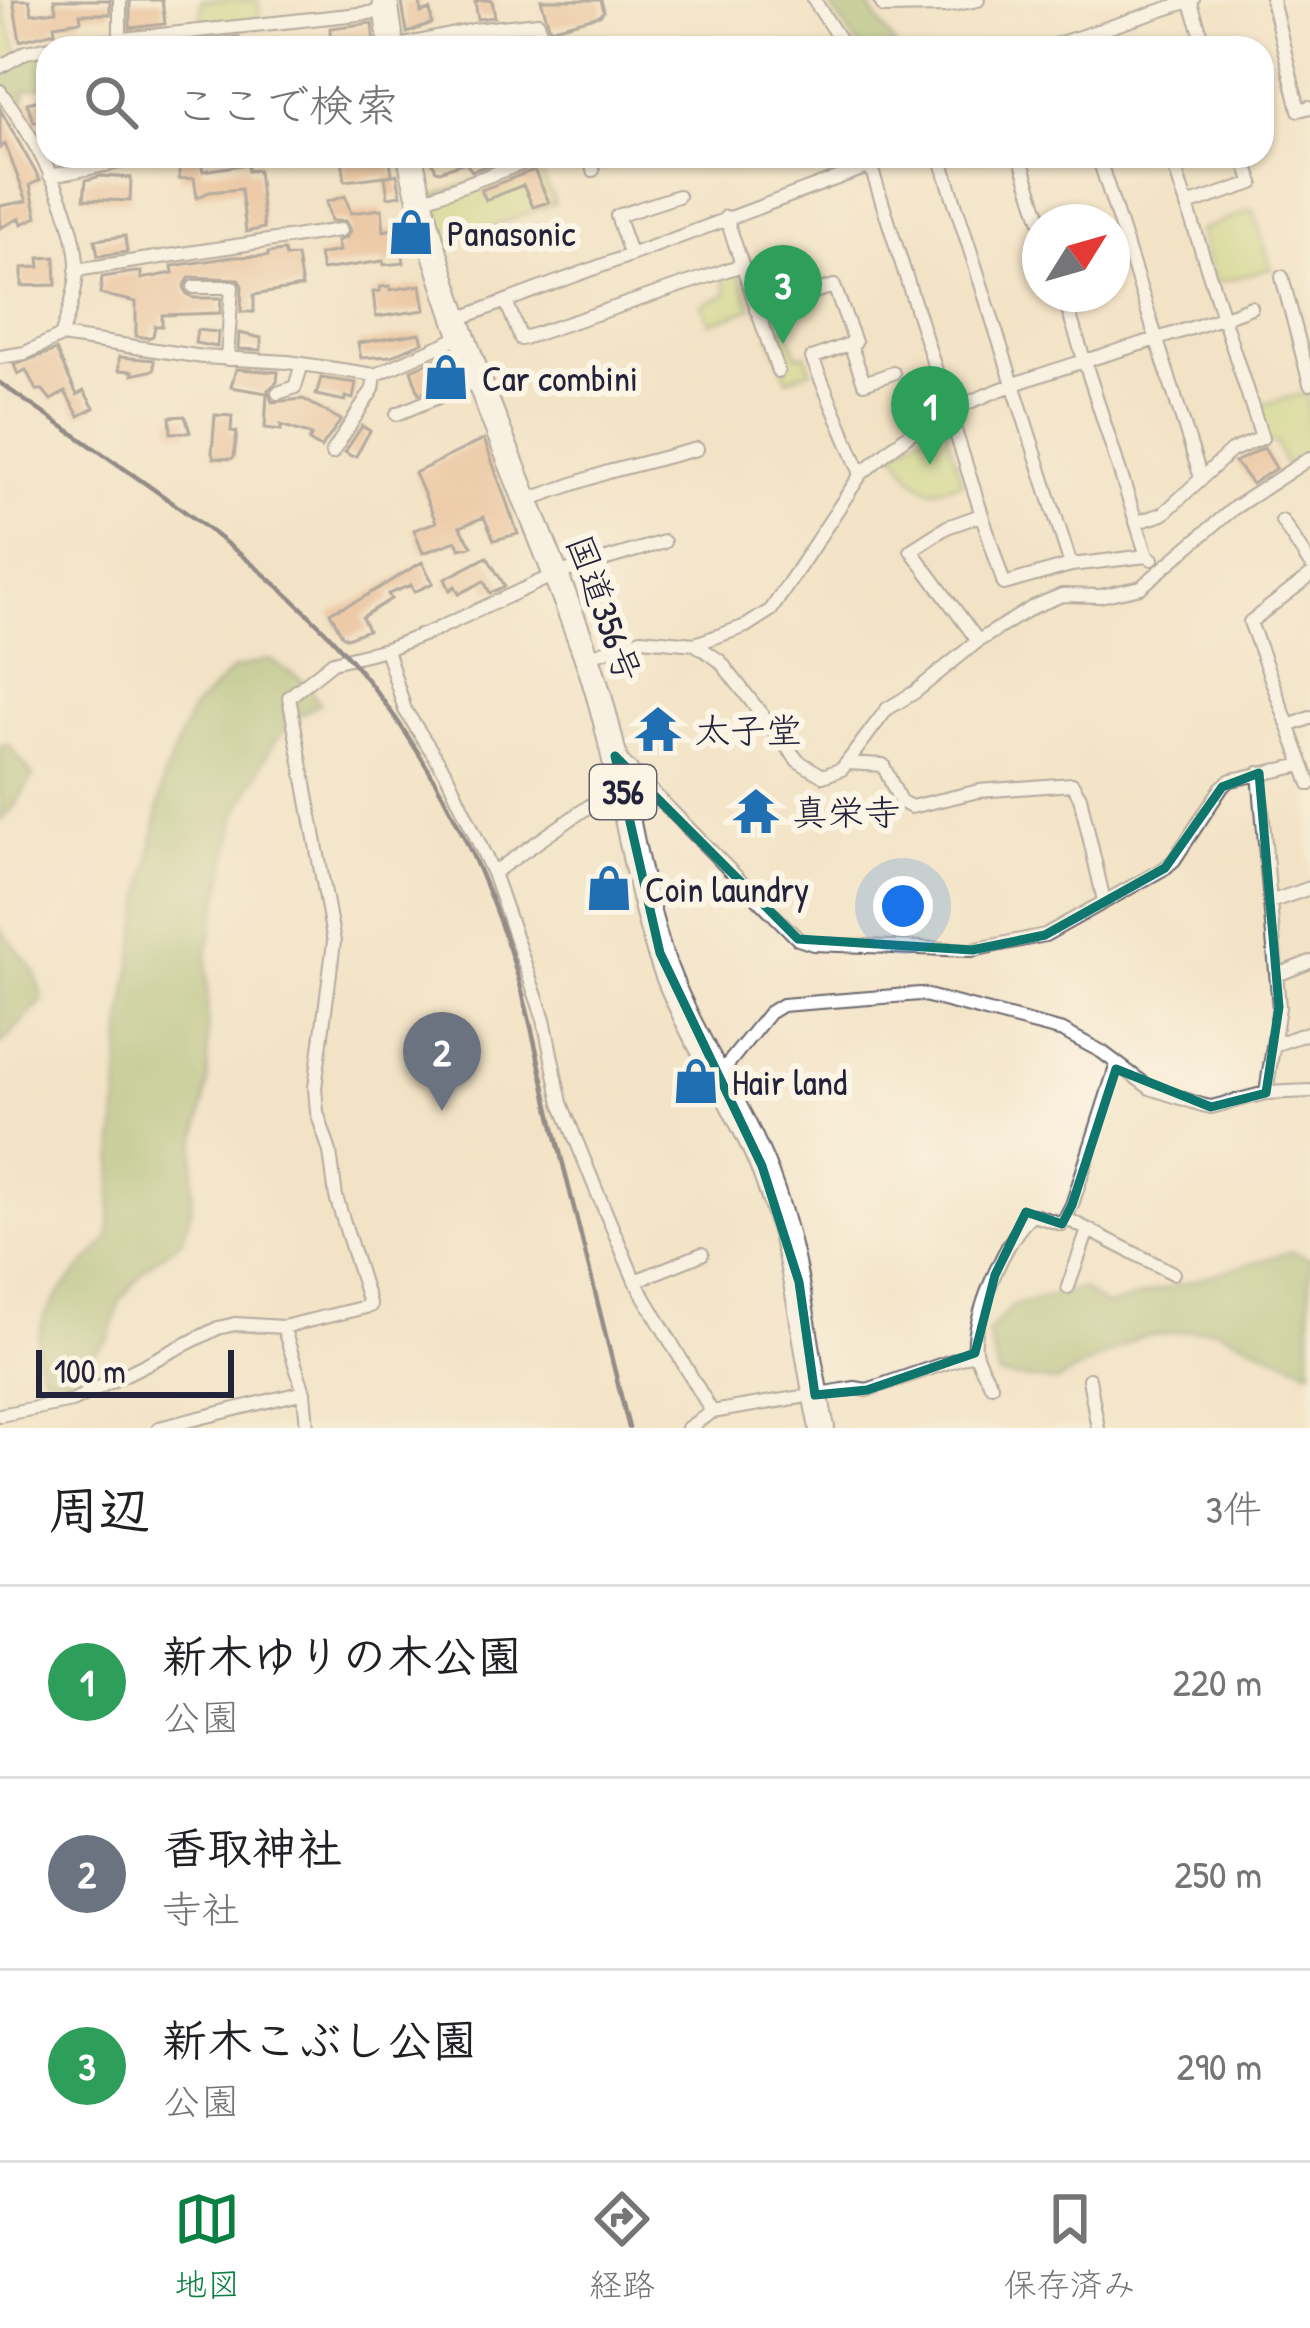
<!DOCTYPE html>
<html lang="ja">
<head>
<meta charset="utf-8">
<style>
	:root { --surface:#fff; --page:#f2f2f2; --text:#202124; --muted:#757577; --line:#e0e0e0; --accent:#0b8043 }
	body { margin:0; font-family:"Patrick Hand","Klee One",sans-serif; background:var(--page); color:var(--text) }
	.compass { position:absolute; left:1022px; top:204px; width:108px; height:108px; border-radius:50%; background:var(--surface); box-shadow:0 3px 9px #0004; rotate:53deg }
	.scale { position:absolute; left:36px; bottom:30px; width:198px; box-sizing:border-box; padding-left:12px; border:6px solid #22223b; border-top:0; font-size:33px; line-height:42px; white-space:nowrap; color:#22223b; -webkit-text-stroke:9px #fcf5e5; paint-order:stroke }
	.you { position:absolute; left:903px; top:906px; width:42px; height:42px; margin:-30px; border:9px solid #fff; border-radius:50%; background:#1a73e8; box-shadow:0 0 0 18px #1a73e833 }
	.badge { display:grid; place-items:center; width:78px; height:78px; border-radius:50%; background:var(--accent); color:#fff; font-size:39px; font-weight:700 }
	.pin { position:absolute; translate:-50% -99px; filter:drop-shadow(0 3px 6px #0008) }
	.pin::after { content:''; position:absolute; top:63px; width:42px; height:36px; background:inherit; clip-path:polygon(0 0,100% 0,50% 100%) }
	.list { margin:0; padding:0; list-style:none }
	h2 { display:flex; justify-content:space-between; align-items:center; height:156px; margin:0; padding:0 48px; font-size:51px }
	h2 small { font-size:39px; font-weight:400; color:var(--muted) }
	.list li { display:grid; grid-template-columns:78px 1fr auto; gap:36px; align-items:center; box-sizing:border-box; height:192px; padding:0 48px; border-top:3px solid var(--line) }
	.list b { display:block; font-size:45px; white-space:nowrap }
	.list p { margin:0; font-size:39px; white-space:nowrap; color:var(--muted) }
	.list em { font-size:39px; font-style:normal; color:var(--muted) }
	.icon { flex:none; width:66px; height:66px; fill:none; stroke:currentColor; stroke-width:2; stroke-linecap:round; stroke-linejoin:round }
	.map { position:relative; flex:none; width:1310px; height:1428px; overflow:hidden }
	.search { position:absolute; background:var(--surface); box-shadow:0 3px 9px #0004; left:36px; right:36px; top:36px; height:132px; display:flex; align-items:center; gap:30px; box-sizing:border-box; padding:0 42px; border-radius:36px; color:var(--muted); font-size:45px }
	.sheet { height:732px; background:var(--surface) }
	nav { display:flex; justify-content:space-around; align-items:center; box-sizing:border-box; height:168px; border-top:3px solid var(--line); background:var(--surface); font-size:33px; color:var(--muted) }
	nav a { display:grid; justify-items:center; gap:6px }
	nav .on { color:var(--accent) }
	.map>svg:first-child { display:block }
	.green { fill:#c0d579; stroke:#717c5a; stroke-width:3 }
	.forest { fill:#98b669; stroke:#5d6c52; stroke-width:3 }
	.building { fill:#e4a87e }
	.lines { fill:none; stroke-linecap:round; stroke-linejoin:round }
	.street-casing { stroke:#6b666c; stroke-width:16 }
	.highway-casing { stroke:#6b666c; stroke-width:28 }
	.street { stroke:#fff; stroke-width:12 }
	.highway { stroke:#fff; stroke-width:24 }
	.rail { stroke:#22223b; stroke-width:4.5 }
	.marked { fill:none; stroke:#0f766e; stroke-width:9; stroke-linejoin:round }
	.labels { text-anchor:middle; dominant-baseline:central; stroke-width:12; stroke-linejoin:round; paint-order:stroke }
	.shield { fill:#fcf5e5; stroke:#63616e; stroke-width:3 }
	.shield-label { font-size:33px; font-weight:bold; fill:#22223b }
	.poi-label { font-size:36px; fill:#22223b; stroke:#fcf5e5; text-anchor:start }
	.street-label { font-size:36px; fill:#22223b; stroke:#fcf5e5 }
</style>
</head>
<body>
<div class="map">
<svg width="1310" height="1428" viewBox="0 0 1310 1428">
	<rect width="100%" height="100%" fill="#fcf5e5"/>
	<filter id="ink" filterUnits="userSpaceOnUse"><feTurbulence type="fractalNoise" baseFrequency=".00833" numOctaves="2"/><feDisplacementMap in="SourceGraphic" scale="24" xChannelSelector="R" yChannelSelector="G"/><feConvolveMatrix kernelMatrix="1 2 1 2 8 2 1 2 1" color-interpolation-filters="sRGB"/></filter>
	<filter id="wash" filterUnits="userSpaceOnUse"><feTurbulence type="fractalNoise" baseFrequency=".004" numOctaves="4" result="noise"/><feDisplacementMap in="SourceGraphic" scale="48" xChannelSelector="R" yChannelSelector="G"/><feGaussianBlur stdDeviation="2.7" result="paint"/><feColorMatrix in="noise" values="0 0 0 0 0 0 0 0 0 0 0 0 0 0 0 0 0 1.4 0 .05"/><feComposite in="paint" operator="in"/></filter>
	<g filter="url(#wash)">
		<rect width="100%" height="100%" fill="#f3e3c6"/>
		<path class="green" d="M0 0 19 55 0 67Z
			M201 0H258L261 24 202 30Z
			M535 159 555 203 435 249 420 201Z
			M1253 209 1271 269 1215 283 1199 231Z
			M738 269 751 309 710 323 702 305 727 294 722 275Z
			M786 327 797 355 806 354 811 370 787 380 770 334Z
			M1307 393 1310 453 1284 465 1276 442 1265 443 1256 406Z
			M943 419 962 482 931 491 912 477 895 452Z"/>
		<path class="forest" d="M826 0H864L897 48H860Z
			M48 48V84L24 91 25 99 11 108 0 91V67Z
			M269 659 302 680 320 703 297 717 273 743 237 814 207 955 208 1082 195 1149 191 1209 183 1239 145 1268 120 1301 109 1339 66 1379 44 1376 35 1353 44 1316 63 1288 109 1238 123 1016 164 776 191 711 233 669Z
			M8 744 33 776 15 806 0 822V745Z
			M0 929 34 970 43 1000 0 1045Z
			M1292 1251 1310 1259V1370L1213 1328 1140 1337 1056 1382 999 1376 988 1332 1014 1305 1081 1288 1107 1306Z"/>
		<g id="blocks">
			<path class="building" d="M13 0H29L32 14 56 11 54 0H110V14H80L81 21 54 25 55 32 20 41Z
				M130 0H162L165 24 130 28Z
				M420 0 421 13 430 10 432 24 407 33 402 3Z
				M480 0H492L495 17 478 19 475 2Z
				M541 0H601L604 11 600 16 550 29Z
				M372 23 374 42 362 43 364 47 331 45 330 28Z
				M530 34 533 48H472L469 42Z
				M239 37 240 46H180L193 42Z
				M48 98V120L34 122 27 103Z
				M0 109 40 180 30 185 37 217 22 224 20 218 0 228V206L27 201 5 144 0 148Z
				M180 156H199L203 171 248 164V171L258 170 264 228 246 232 241 189 209 192 197 198 194 178 179 179Z
				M354 156 390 159 392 175 345 181 342 158Z
				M429 156H512L472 171 465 162 440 171 436 170Z
				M534 170 549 202 533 207 523 185 486 200 481 190Z
				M397 174 401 195 388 197 385 177Z
				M101 176 131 178 130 201 84 199 86 180Z
				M345 196 351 213 382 209 384 231 410 225 414 239 401 242 404 263 384 265 383 261 322 270 319 255 339 251 337 241 347 237 350 230 345 221H331L326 202Z
				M125 236 127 252 98 256 95 240Z
				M284 251 286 257 297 256 302 287 254 295V312H241L242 286 238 279 190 277 184 286 186 293 194 298H221L220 313 162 315V326H155L153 336 148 338 136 336V302L100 294 102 277 135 272H141V279L173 273 172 266 233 257 268 256V253Z
				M55 257 56 285 22 286V268L40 267 39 258Z
				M421 285 425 310 376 317 373 292 380 291V287L390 286V290Z
				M197 330 218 332 217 347 195 343Z
				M239 333 261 338V350L238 349Z
				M420 333 423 342 391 356 361 358 358 343Z
				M56 350 77 395 84 391 94 408 79 416 65 392 51 400 43 390H36L26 370 18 374 14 365Z
				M443 356 453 379 419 394 411 370Z
				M119 357 154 360V370L132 375 133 371 119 370Z
				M236 369 278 372 277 382 268 390 272 402 303 399 341 420 321 448 309 441 312 435 281 425V430L265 428 267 393 231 387Z
				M321 378 356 383 353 399 345 397V401L316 395Z
				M215 415 232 416 231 431 237 432 234 457 231 459 214 458 212 453Z
				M185 416 190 432 171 433 170 417Z
				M362 426 370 431 356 456H351L345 452Z
				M484 439 518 534 494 540 484 517 460 527 472 546 460 549 456 541 423 553 414 530 436 522 415 473Z
				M1264 448 1276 468 1252 484 1235 462Z
				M487 557 505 586 490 593 484 581 459 594 455 586 450 590 445 579Z
				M422 562 433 583 414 592 411 585 388 594 391 599 362 617 368 630 347 638 342 635 330 612 359 600Z"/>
		</g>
	</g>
	<g filter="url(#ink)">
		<use href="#blocks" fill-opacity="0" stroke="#6b666c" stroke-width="3"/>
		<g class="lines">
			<defs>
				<path id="street" d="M814 0 845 48
					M880 0 884 7 945 6 978 0
					M1272 0 1299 110 1310 107
					M1190 1 1206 48
					M120 39V0
					M393 47 474 30 538 23 544 48
					M1045 48 1193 0
					M0 67 26 52 56 46 387 11
					M0 91C33 135 73 206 77 262 78 288 69 312 61 336L203 357 288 362 375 375 464 335
					M590 156 593 170
					M940 156 1071 565
					M1020 156 1041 222
					M1098 156 1201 478
					M870 164 1004 584 1071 565 1147 556
					M50 176 150 156
					M420 201 542 156
					M1187 205 1253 183 1243 156
					M726 217 778 371
					M630 253 617 216 678 196
					M76 270 340 230
					M1282 277 1310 384
					M194 287H232L227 359
					M1063 294 1147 556 1152 559
					M506 301 521 339 742 265
					M458 319 897 156
					M850 344 864 383 893 373
					M0 357 25 353 61 336
					M278 393 295 387 302 364
					M397 414 479 380
					M332 453 373 389 375 375
					M861 474C882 457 903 436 927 423 1028 368 1145 349 1251 307
					M527 500 608 472 697 449
					M1282 521 1310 564
					M1137 522 1163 514 1231 451 1262 438 1171 156
					M1310 576 1250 622 1310 784
					M978 641 911 550 947 527 981 515
					M695 644 746 626 771 610 861 474 812 358 855 342 834 286 756 310
					M386 649 405 710 447 775 493 873
					M587 657 641 639 695 644 720 661 798 761 823 776 842 769 887 709 915 692 978 641 1033 607 1062 595 1100 596 1141 587 1234 508 1310 458
					M1289 726 1310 718
					M619 758 798 939 813 944 972 950 1045 935 1165 868 1174 860 1222 787 1231 780 1303 765
					M847 763 883 765 900 801 911 807 979 791 1072 784 1080 797 1104 901
					M1259 773 1279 1007 1266 1093
					M621 784 493 873 544 1019 561 1103 595 1187 635 1281 712 1412
					M1270 902 1310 888
					M1277 975 1310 962
					M1274 1045 1310 1032
					M719 1075 769 1013 782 1005 920 994 1063 1031 1102 1052 1150 1088 1202 1105 1211 1107 1266 1093 1310 1091
					M1065 1218 1173 1273
					M635 1281 702 1254
					M1068 1287 1088 1230
					M283 1327 370 1306 336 1197 330 1152 317 1112 315 1088 334 942 289 697 333 662 386 649 433 631 556 574 664 542
					M1089 1379 1098 1428
					M991 1385C986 1375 977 1362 975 1351 971 1321 1007 1232 1033 1215L1062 1224 1072 1205 1117 1064
					M304 1392 307 1428
					M0 1415 72 1401 218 1328 235 1324 283 1327 304 1392 159 1428
					M688 1428 712 1412 855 1388 867 1390 975 1353"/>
				<path id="highway" d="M385 0 392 48
					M410 156C446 327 526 488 585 652 620 749 628 853 659 951 684 1029 735 1096 765 1172 799 1260 803 1338 822 1428"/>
			</defs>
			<use href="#street" class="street-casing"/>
			<use href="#highway" class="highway-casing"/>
			<use href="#street" class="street"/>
			<use href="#highway" class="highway"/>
			<path class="rail" d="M0 383C110 461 230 533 325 631 412 723 470 832 510 951 529 1008 540 1070 554 1128 579 1228 604 1328 629 1428"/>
		</g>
	</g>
	<path d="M0 0H1310V1428H0ZM615 756 798 939 972 950 1045 935 1165 868 1222 787 1259 773 1279 1007 1266 1093 1211 1107 1116 1069 1072 1205 1062 1224 1026 1212 995 1275 975 1353 867 1390 815 1395 799 1282 762 1166 660 953Z" fill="#f3e3c6" fill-opacity=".55" fill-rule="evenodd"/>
	<path class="marked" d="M615 756 798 939 972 950 1045 935 1165 868 1222 787 1259 773 1279 1007 1266 1093 1211 1107 1116 1069 1072 1205 1062 1224 1026 1212 995 1275 975 1353 867 1390 815 1395 799 1282 762 1166 660 953Z"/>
	<defs>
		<symbol id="shop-bare" viewBox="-9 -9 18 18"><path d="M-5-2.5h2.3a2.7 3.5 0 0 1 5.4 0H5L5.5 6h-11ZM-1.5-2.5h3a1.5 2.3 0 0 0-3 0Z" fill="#1f6fb2" stroke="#fcf5e5" stroke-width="2.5" paint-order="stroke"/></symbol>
		<symbol id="temple-bare" viewBox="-9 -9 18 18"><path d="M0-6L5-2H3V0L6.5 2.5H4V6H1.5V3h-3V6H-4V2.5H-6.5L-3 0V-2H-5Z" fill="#1f6fb2" stroke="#fcf5e5" stroke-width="2.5" paint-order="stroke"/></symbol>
	</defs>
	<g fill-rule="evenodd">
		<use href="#shop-bare" x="378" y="199" width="66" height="66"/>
		<use href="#shop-bare" x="413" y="344" width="66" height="66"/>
		<use href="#temple-bare" x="625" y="696" width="66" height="66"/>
		<use href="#temple-bare" x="723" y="778" width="66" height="66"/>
		<use href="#shop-bare" x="576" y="855" width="66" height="66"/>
		<use href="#shop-bare" x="663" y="1048" width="66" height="66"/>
	</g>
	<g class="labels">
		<rect class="shield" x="590" y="765" width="66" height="54" rx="9"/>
		<g class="shield-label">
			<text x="623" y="792">356</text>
		</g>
		<g class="poi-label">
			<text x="447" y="232">Panasonic</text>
			<text x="482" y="377">Car combini</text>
			<text x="694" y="729">太子堂</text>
			<text x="792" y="811">真栄寺</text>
			<text x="645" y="888">Coin laundry</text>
			<text x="732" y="1081">Hair land</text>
		</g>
		<g class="street-label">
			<text transform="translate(605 608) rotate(70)">国道356号</text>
		</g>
	</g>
</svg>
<svg class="compass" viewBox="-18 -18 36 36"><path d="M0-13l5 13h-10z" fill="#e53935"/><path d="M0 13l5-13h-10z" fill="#757577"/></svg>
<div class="scale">100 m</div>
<div class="you"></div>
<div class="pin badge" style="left:930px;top:465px;background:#2e9e5b">1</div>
<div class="pin badge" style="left:442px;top:1111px;background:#6b7280">2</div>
<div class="pin badge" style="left:783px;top:344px;background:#2e9e5b">3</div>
<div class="search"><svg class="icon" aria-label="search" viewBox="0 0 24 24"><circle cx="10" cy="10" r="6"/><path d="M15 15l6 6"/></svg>ここで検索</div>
</div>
<section class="sheet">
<h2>周辺<small>3件</small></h2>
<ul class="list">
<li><span class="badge" style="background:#2e9e5b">1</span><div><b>新木ゆりの木公園</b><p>公園</p></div><em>220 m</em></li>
<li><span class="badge" style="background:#6b7280">2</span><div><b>香取神社</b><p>寺社</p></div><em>250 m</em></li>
<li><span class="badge" style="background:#2e9e5b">3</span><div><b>新木こぶし公園</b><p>公園</p></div><em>290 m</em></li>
</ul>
</section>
<nav>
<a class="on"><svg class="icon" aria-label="map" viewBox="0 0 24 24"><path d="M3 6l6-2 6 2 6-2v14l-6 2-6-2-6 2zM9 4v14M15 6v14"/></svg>地図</a>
<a><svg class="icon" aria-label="directions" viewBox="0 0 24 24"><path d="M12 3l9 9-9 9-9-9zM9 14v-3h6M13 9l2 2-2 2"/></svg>経路</a>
<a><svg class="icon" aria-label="saved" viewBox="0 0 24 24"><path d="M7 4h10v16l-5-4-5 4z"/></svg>保存済み</a>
</nav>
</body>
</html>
